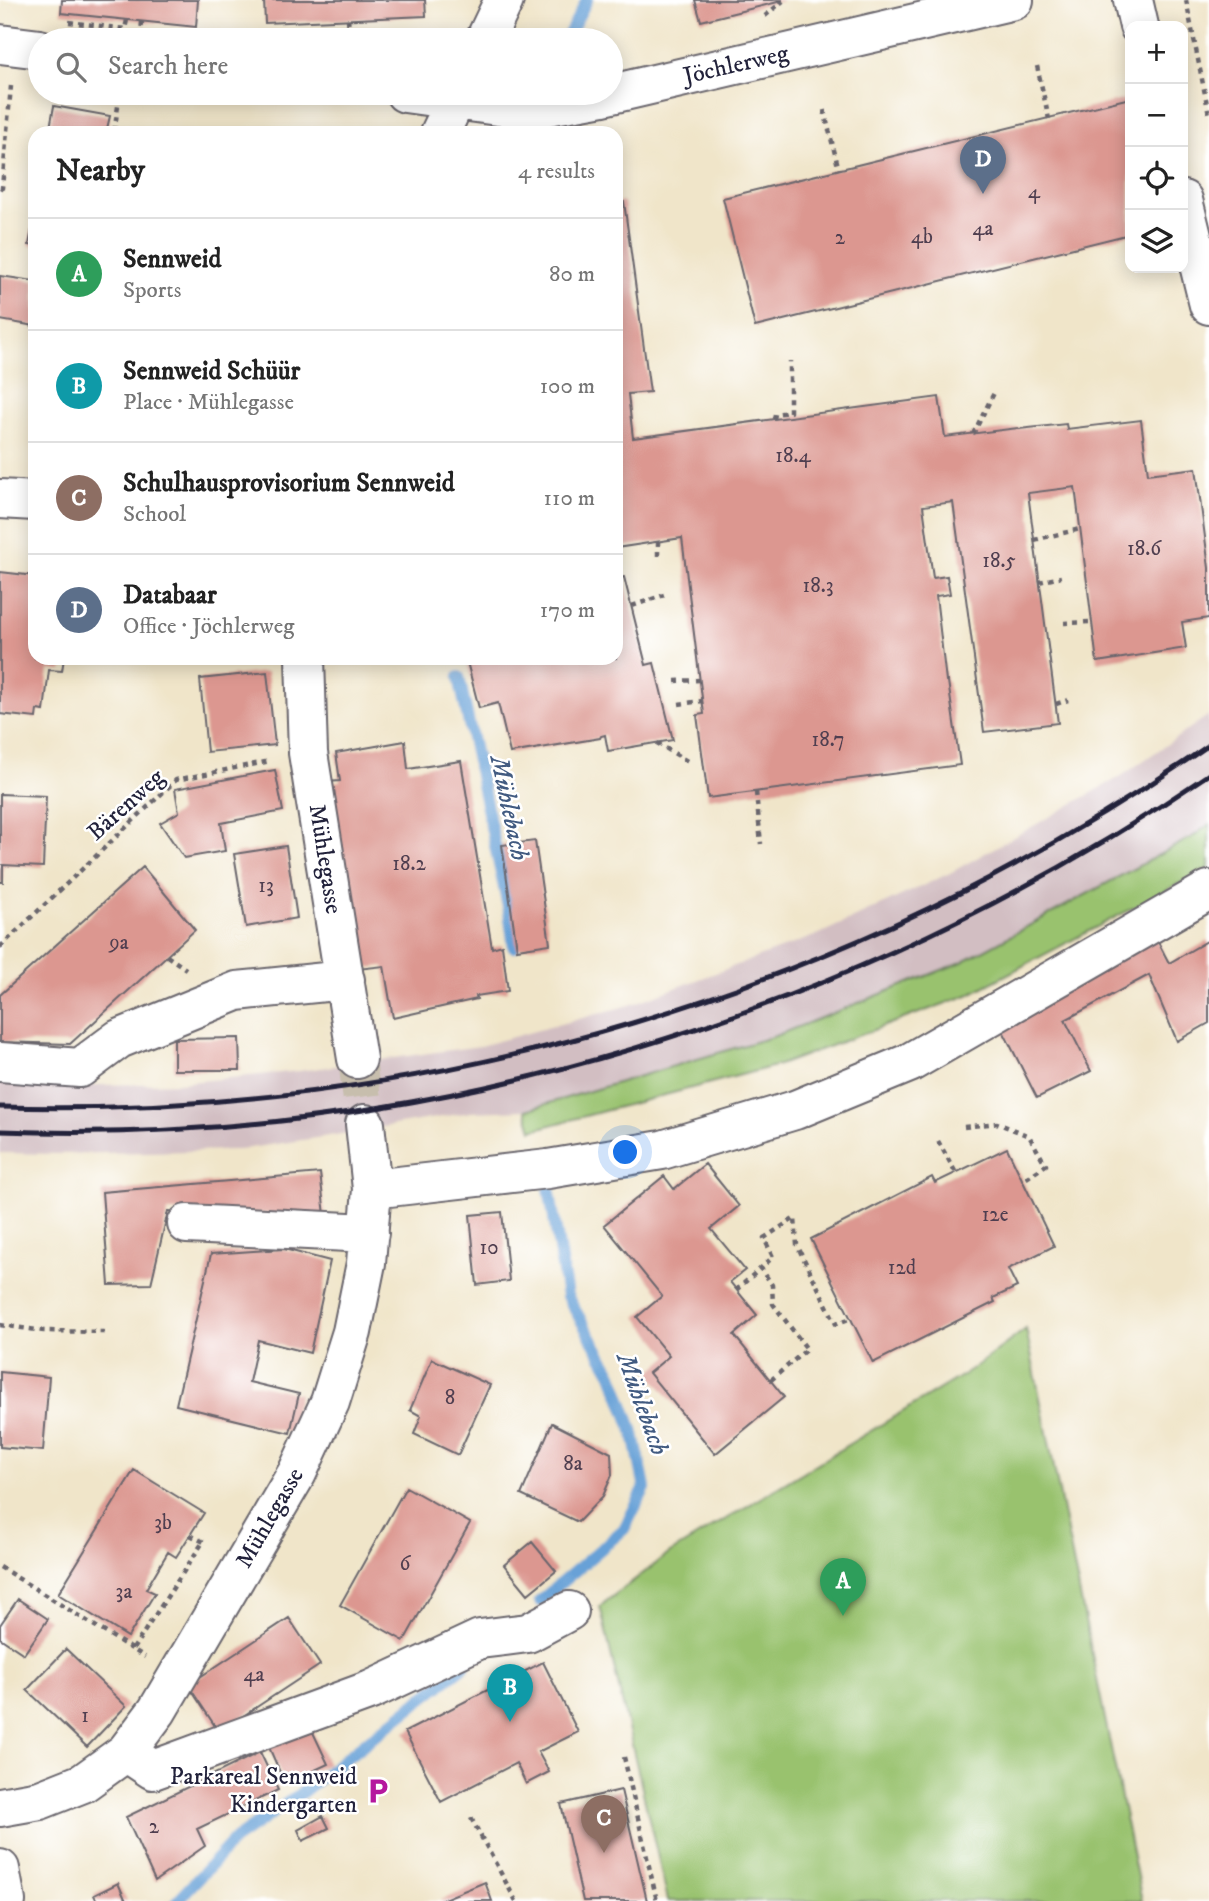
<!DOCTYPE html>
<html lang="en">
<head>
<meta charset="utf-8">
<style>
	:root { --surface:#fff; --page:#f2f2f2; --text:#222; --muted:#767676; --line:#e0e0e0; --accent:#d93025 }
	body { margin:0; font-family:"IM FELL DW Pica",serif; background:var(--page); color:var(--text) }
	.controls { position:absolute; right:21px; top:21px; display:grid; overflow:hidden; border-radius:14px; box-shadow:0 4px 18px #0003 }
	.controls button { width:63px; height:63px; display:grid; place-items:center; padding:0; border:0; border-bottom:2px solid var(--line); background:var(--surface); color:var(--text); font:35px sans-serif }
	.you { position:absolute; left:626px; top:1153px; width:24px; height:24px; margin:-18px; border:5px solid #fff; border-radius:50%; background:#1a73e8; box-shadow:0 0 0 10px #1a73e833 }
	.badge { display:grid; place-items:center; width:46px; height:46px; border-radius:50%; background:var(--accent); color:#fff; font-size:23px; font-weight:700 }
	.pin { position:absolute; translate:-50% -58px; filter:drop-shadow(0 2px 4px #0008) }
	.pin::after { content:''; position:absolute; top:37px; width:24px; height:21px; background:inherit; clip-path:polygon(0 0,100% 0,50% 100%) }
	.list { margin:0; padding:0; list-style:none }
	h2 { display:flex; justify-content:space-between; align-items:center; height:91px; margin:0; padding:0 28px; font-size:30px }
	h2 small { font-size:23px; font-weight:400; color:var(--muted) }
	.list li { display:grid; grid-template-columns:46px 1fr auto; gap:21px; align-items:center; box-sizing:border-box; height:112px; padding:0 28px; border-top:2px solid var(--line) }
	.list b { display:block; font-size:26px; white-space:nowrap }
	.list p { margin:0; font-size:23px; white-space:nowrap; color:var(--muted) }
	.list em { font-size:23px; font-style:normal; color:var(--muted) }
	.icon { flex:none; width:38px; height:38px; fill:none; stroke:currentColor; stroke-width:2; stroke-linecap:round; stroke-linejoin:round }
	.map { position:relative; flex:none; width:1209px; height:1901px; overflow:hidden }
	.search { position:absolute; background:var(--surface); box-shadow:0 4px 18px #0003; left:28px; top:28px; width:595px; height:77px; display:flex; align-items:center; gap:18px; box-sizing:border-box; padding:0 24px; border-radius:38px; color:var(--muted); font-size:26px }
	.panel { position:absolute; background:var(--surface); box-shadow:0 4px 18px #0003; left:28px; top:126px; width:595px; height:539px; border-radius:21px }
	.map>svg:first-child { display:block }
	.industrial { fill:#d2bec2 }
	.green { fill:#99c26e; stroke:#5e7254; stroke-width:2 }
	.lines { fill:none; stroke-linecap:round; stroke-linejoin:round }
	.stream { stroke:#68a1d7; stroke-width:12 }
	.building { fill:#dc9790 }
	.minor-tunnel { stroke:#c7bead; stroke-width:38; stroke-dasharray:38 19; stroke-linecap:butt }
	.minor-casing { stroke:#6a666d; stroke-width:42 }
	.path { stroke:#6a666d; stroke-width:4.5; stroke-dasharray:5 5; stroke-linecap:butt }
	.minor { stroke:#fff; stroke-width:38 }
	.rail { stroke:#22223b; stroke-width:5 }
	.labels { text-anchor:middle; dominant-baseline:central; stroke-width:5; stroke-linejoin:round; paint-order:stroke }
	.number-label { font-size:21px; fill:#503f50 }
	.street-label { font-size:24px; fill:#22223b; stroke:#fff }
	.poi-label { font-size:24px; fill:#22223b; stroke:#fff; text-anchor:end }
	.water-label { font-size:26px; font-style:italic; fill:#425b81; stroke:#fff }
</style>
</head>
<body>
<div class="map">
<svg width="1209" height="1901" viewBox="0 0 1209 1901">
	<rect width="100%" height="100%" fill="#fff"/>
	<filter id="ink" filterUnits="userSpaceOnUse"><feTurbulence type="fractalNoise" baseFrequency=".0143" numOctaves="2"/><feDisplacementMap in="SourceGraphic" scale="14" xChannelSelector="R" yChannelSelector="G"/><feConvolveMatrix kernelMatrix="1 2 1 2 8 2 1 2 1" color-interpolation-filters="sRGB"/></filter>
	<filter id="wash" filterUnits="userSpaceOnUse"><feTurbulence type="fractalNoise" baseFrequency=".00686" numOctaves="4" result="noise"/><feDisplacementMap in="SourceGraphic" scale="28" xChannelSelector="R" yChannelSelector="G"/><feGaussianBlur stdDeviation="1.57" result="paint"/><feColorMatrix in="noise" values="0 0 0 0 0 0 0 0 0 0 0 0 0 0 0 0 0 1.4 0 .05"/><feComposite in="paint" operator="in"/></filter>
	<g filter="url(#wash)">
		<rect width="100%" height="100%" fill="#f0e5c9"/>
		<path class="industrial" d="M1209 715V824L1194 836 962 962 775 1036 526 1110 471 1112 329 1136 236 1150 61 1154 0 1153V1083L64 1086 179 1083 299 1071 480 1046 630 1005 817 935 950 873 1120 777Z"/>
		<path class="green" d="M1209 824V868L968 995 779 1065 532 1130 526 1110 775 1036 962 962 1194 836Z
			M1026 1329 1142 1901H668L600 1606 670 1553 971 1370Z"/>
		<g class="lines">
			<path class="stream" d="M568 36 587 0
				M459 677 509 911 514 947
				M540 1601 624 1529 645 1488 634 1434 612 1374 567 1296 549 1188
				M177 1901 235 1839 296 1797 464 1666"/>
		</g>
		<g id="blocks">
			<path class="building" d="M62 0H198L196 27 61 13Z
				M264 0H425L426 16 265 23Z
				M695 0H782V1L701 21Z
				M1130 98V234L755 327 723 198Z
				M54 106 110 116 106 133H49Z
				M624 202 650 392 628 394 633 438 939 397 945 437 1018 428 1019 429 1066 424 1067 429 1141 420 1148 474 1196 468 1209 568V618L1182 622 1186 648 1097 662 1075 487 1028 493 1058 723 984 732 953 502 923 506 933 578 947 576 950 594 936 596 946 681H948L960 765 708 798 697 715 704 714 682 538 616 548V203Z
				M34 219H35V246L29 245Z
				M0 276 35 281V326L0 320Z
				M0 572 35 576V658H64L62 671 49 670 44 711 37 710 36 718 0 714Z
				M624 577 646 665 654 663 673 740 608 751 605 735 601 736 600 738 510 753 498 703 479 708 466 658H616V579Z
				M267 672 275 745 207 752 200 679Z
				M405 741 408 769 461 761 492 948 502 945 508 991 476 996 477 999 393 1018 384 966 358 969 327 782 340 781 336 753Z
				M275 770 283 811 221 823 225 851 184 858 160 823 179 812 175 789Z
				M0 794 46 796 43 867 3 865V882H0Z
				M535 841 550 944 517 949 502 845Z
				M286 846 297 918 246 927 234 854Z
				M143 867 195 930 70 1044 0 1042V995Z
				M1156 938 1169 963 1209 940V1023L1177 1041 1149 975 1065 1020 1091 1071 1037 1098 998 1021Z
				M239 1038 240 1070H174V1039Z
				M1007 1148 1054 1246 1008 1269 1017 1287 993 1298 995 1302 873 1363 811 1239 932 1177 935 1183Z
				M705 1164 739 1206 711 1229 745 1270 730 1282 757 1315 734 1335 784 1397 715 1454 649 1373 669 1356 637 1317 662 1296 604 1225 664 1176 674 1189Z
				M320 1173 325 1215 168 1211 151 1284 109 1285 102 1192Z
				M502 1212 509 1281 477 1285 470 1215Z
				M284 1249 330 1261 310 1353 258 1340 249 1382 299 1394 290 1433 176 1405 211 1254Z
				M432 1359 490 1385 458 1455 414 1434 421 1416 410 1410Z
				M0 1372 49 1377 43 1451 0 1447Z
				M552 1423 611 1453 612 1475 603 1496 578 1522 521 1495Z
				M134 1470 204 1513 176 1557 168 1552 146 1589 155 1593 128 1637 58 1594Z
				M406 1487 470 1523 404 1641 340 1605Z
				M532 1542 556 1571 528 1594 504 1565Z
				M18 1599 48 1619 24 1654 0 1638V1625Z
				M289 1618 320 1665 219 1732 188 1685Z
				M66 1649 126 1706 87 1747 27 1690Z
				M543 1662 578 1732 538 1752 549 1772 526 1784 516 1763 441 1802 405 1732Z
				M310 1726 328 1764 285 1784 268 1745Z
				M260 1752 278 1790 197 1829 205 1846 155 1881 126 1817Z
				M621 1790 647 1901H583L561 1804Z
				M323 1816 329 1828 303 1841 298 1830Z
				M485 1882 492 1901H439Z
				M118 1883 126 1901H97L94 1895Z"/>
		</g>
	</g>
	<g filter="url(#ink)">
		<use href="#blocks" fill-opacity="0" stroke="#6a666d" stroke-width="2"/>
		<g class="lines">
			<path class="minor-tunnel" d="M357 1059 365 1124"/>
			<defs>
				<path id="minor" d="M1133 0 1139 26
					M485 40 504 0
					M0 44 40 49
					M405 93 526 110 603 96 1014 0
					M440 133 459 93
					M1183 200 1209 305
					M0 499 35 501
					M305 658 308 753 357 1059
					M0 1062 80 1068 119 1039 237 991 345 980
					M372 1189 548 1169 662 1150 795 1110 909 1063 1209 890
					M187 1224 369 1233
					M126 1752 153 1770 371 1690 480 1639 528 1633 569 1611
					M0 1807 40 1800 83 1783 126 1752 157 1711 297 1473 330 1402 352 1332 366 1263 372 1189 365 1124
					M0 1869 6 1901"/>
			</defs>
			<use href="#minor" class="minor-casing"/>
			<path class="path" d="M1186 0 1209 114
				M765 16 783 1
				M348 19 350 40
				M69 22 125 29 127 20
				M142 22 141 33 216 39
				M1037 66 1049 119
				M824 110 839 170
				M106 132 114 133 120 93
				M0 187 2 188 11 86
				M774 419 775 414 790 412V361
				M973 434 994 393
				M1034 540 1080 529
				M658 541V556
				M1039 582 1061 577
				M632 606 664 595
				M1064 623 1092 622
				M675 681 700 680
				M679 704 702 701
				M1056 704 1068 700
				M657 743 687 761
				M756 792 761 844
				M0 947 176 780 270 761
				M167 956 186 969
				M964 1127 997 1123 1029 1136 1046 1165 1022 1181
				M938 1141 956 1173
				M736 1290 761 1268
				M0 1325 44 1331 106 1332
				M771 1380 807 1349 773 1304 772 1285 761 1268 773 1257 764 1238 795 1218 797 1245 836 1324 851 1318
				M190 1535 204 1542
				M0 1567 145 1657
				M133 1649 203 1542
				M624 1757 657 1901
				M471 1818 516 1901"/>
			<use href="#minor" class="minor"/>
			<path class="rail" d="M0 1107C432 1119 854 991 1209 745
				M0 1131C426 1148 858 1014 1209 774"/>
		</g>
	</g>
	<defs>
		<symbol id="parking-bare" viewBox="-9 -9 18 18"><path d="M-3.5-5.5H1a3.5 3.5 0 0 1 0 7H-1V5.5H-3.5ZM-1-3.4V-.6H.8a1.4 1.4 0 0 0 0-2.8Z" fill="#b5179e" stroke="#fff" stroke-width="2.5" paint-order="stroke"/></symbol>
	</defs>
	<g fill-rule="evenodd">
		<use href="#parking-bare" x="359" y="1772" width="38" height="38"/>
	</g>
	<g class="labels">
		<g class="number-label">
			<text x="1034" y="192">4</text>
			<text x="983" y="229">4a</text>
			<text x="922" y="237">4b</text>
			<text x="840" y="238">2</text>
			<text x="793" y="456">18.4</text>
			<text x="1144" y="549">18.6</text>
			<text x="999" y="561">18.5</text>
			<text x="818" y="586">18.3</text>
			<text x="828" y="740">18.7</text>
			<text x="409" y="864">18.2</text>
			<text x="266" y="886">13</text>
			<text x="119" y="943">9a</text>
			<text x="995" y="1215">12e</text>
			<text x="489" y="1248">10</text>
			<text x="902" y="1268">12d</text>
			<text x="450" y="1398">8</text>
			<text x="573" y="1464">8a</text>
			<text x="163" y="1523">3b</text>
			<text x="405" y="1564">6</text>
			<text x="124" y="1592">3a</text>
			<text x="254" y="1675">4a</text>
			<text x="85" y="1716">1</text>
			<text x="154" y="1827">2</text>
		</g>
		<g class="street-label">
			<text transform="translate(736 65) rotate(-13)">Jöchlerweg</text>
			<text transform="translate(126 805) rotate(-42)">Bärenweg</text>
			<text transform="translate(325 859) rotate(81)">Mühlegasse</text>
			<text transform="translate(270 1518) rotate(-60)">Mühlegasse</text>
		</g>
		<g class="poi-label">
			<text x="357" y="1777">Parkareal Sennweid<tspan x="357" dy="28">Kindergarten</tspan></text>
		</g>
		<g class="water-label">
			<text transform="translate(509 808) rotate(78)">Mühlebach</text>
			<text transform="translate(642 1404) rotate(70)">Mühlebach</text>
		</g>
	</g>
</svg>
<div class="controls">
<button>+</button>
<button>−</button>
<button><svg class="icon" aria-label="locate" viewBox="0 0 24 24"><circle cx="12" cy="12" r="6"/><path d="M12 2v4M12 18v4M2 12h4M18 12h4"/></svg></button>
<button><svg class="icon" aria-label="layers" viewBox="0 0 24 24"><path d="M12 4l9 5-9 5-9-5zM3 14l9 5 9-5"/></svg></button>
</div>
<div class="you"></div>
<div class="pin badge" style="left:843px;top:1616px;background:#2e9e5b">A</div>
<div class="pin badge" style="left:510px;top:1722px;background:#0f9aa8">B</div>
<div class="pin badge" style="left:604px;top:1853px;background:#8d6e63">C</div>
<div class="pin badge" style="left:983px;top:194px;background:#5c6f8a">D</div>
<div class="search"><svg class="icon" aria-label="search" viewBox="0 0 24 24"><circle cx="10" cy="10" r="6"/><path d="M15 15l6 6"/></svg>Search here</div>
<section class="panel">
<h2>Nearby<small>4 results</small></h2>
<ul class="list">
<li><span class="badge" style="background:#2e9e5b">A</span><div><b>Sennweid</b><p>Sports</p></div><em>80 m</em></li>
<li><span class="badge" style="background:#0f9aa8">B</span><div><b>Sennweid Schüür</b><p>Place · Mühlegasse</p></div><em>100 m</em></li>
<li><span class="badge" style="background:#8d6e63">C</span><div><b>Schulhausprovisorium Sennweid</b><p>School</p></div><em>110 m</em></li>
<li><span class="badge" style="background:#5c6f8a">D</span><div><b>Databaar</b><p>Office · Jöchlerweg</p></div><em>170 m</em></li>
</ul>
</section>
</div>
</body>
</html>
